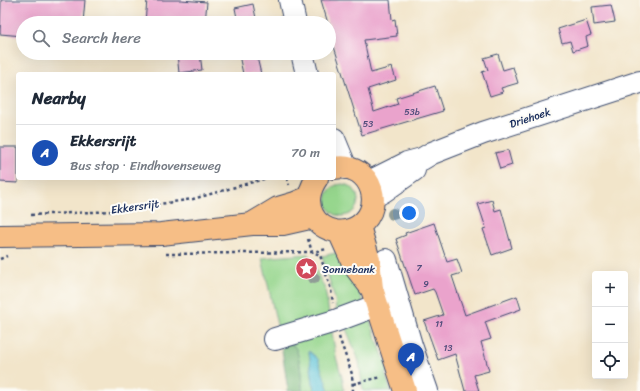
<!DOCTYPE html>
<html lang="en">
<head>
<meta charset="utf-8">
<style>
	:root { --surface:#fff; --page:#f6f6f7; --text:#1f2937; --muted:#747a83; --line:#e0e1e3; --accent:#d1495b }
	body { margin:0; font-family:Sriracha,sans-serif; background:var(--page); color:var(--text) }
	.controls { position:absolute; right:12px; bottom:12px; display:grid; overflow:hidden; border-radius:4px; box-shadow:0 4px 16px #0002 }
	.controls button { width:36px; height:36px; display:grid; place-items:center; padding:0; border:0; border-bottom:1px solid var(--line); background:var(--surface); color:var(--text); font:20px sans-serif }
	.you { position:absolute; left:409px; top:213px; width:14px; height:14px; margin:-10px; border:3px solid #fff; border-radius:50%; background:#1a73e8; box-shadow:0 0 0 6px #1a73e833 }
	.badge { display:grid; place-items:center; width:26px; height:26px; border-radius:50%; background:var(--accent); color:#fff; font-size:13px; font-weight:700 }
	.pin { position:absolute; translate:-50% -33px; filter:drop-shadow(0 1px 2px #0008) }
	.pin::after { content:''; position:absolute; top:21px; width:14px; height:12px; background:inherit; clip-path:polygon(0 0,100% 0,50% 100%) }
	.list { margin:0; padding:0; list-style:none }
	h2 { display:flex; justify-content:space-between; align-items:center; height:52px; margin:0; padding:0 16px; font-size:17px }
	h2 small { font-size:13px; font-weight:400; color:var(--muted) }
	.list li { display:grid; grid-template-columns:26px 1fr auto; gap:12px; align-items:center; box-sizing:border-box; height:56px; padding:0 16px; border-top:1px solid var(--line) }
	.list b { display:block; font-size:15px; white-space:nowrap }
	.list p { margin:0; font-size:13px; white-space:nowrap; color:var(--muted) }
	.list em { font-size:13px; font-style:normal; color:var(--muted) }
	.icon { flex:none; width:22px; height:22px; fill:none; stroke:currentColor; stroke-width:2; stroke-linecap:round; stroke-linejoin:round }
	.map { position:relative; flex:none; width:640px; height:391px; overflow:hidden }
	.search { position:absolute; background:var(--surface); box-shadow:0 4px 16px #0002; left:16px; top:16px; width:320px; height:44px; display:flex; align-items:center; gap:10px; box-sizing:border-box; padding:0 14px; border-radius:22px; color:var(--muted); font-size:15px }
	.panel { position:absolute; background:var(--surface); box-shadow:0 4px 16px #0002; left:16px; top:72px; width:320px; height:108px; border-radius:4px }
	.map>svg:first-child { display:block }
	.green { fill:#96d68d; stroke:#588276 }
	.forest { fill:#78b778; stroke:#4a736b }
	.water { fill:#59c1d5; stroke:#3a789a }
	.building { fill:#eaa3cc }
	.lines { fill:none; stroke-linecap:round; stroke-linejoin:round }
	.minor-casing { stroke:#3b4a6e; stroke-width:24 }
	.major-casing { stroke:#3b4a6e; stroke-width:24 }
	.path { stroke:#3b4a6e; stroke-width:2.5; stroke-dasharray:3 3; stroke-linecap:butt }
	.minor { stroke:#fff; stroke-width:22 }
	.major { stroke:#f6be86; stroke-width:22 }
	.tree { fill:#909c96 }
	.labels { text-anchor:middle; dominant-baseline:central; stroke-width:4; stroke-linejoin:round; paint-order:stroke }
	.number-label { font-size:9px; fill:#4f4c7a }
	.street-label { font-size:11px; fill:#1b2f5e; stroke:#fdfcf7 }
	.poi-label { font-size:11px; fill:#1b2f5e; stroke:#fdfcf7; text-anchor:start }
</style>
</head>
<body>
<div class="map">
<svg width="640" height="391" viewBox="0 0 640 391">
	<rect width="100%" height="100%" fill="#fdfcf7"/>
	<filter id="ink" filterUnits="userSpaceOnUse"><feTurbulence type="fractalNoise" baseFrequency=".025" numOctaves="2"/><feDisplacementMap in="SourceGraphic" scale="8" xChannelSelector="R" yChannelSelector="G"/><feConvolveMatrix kernelMatrix="1 2 1 2 8 2 1 2 1" color-interpolation-filters="sRGB"/></filter>
	<filter id="wash" filterUnits="userSpaceOnUse"><feTurbulence type="fractalNoise" baseFrequency=".012" numOctaves="4" result="noise"/><feDisplacementMap in="SourceGraphic" scale="16" xChannelSelector="R" yChannelSelector="G"/><feGaussianBlur stdDeviation="0.9" result="paint"/><feColorMatrix in="noise" values="0 0 0 0 0 0 0 0 0 0 0 0 0 0 0 0 0 1.4 0 .05"/><feComposite in="paint" operator="in"/></filter>
	<g filter="url(#wash)">
		<rect width="100%" height="100%" fill="#f2e5ca"/>
		<path class="green" d="M326 200a16 16 0 1 1 32 0a16 16 0 1 1-32 0Z
			M337 248 352 273 389 372 385 373 391 391H363L359 361 345 326 336 311 335 299 322 256 336 253Z
			M308 254 325 289 336 357 343 381 344 391H329L309 352 314 391H302C302 382 300 353 294 346 290 343 286 343 281 343L262 258Z"/>
		<path class="forest" d="M281 343C286 343 290 343 294 346 300 352 302 382 302 391H288Z"/>
		<path class="water" d="M309 351 318 359 329 391H314Z"/>
		<g id="blocks">
			<path class="building" d="M1 0H85L83 23H23V36L0 34Z
				M147 0H181L207 2 205 23 145 22Z
				M321 0H390L392 20 395 19 397 36 364 40 371 73 392 67 396 80 368 89 374 112 398 104 396 98 435 86 443 111 362 135 330 34 329 23H327V20Z
				M253 4 257 23H238L235 8Z
				M611 5 615 22 594 25 592 7Z
				M586 20 591 35 586 37 588 46 573 51 570 41 562 43 558 29Z
				M177 53H200L202 70 179 73Z
				M251 53H256L261 74H243L239 55Z
				M498 54 503 70 513 67 518 83 501 88 503 92 490 96 482 72 488 70 484 58Z
				M0 147H18V183L0 182Z
				M508 150 512 165 500 169 495 153Z
				M492 200 495 211 501 209 512 248 492 255 483 229 486 228 478 204Z
				M434 223 447 262 457 259 462 273 452 276 465 315 517 296 521 309 485 322 491 339 481 342 489 371 474 375 479 391H465L455 354 438 360 424 321 443 315 435 292 433 289 415 295 396 239 406 235 405 233Z"/>
		</g>
	</g>
	<g filter="url(#ink)">
		<use href="#blocks" fill-opacity="0" stroke="#3b4a6e" stroke-width="1"/>
		<g class="lines">
			<defs>
				<path id="minor" d="M290 0 295 23
					M302 53 307 74
					M334 139 346 168
					M369 182 407 163 422 159 432 153 483 133 640 82
					M373 197 384 191 414 170
					M386 260 411 345 427 391
					M275 339 335 321 378 305"/>
				<path id="major" d="M317 178C309 190 306 202 313 216 318 224 326 229 335 231 341 232 348 231 353 229 389 213 372 160 334 168
					M253 223 278 208 295 203 309 197
					M359 226 369 260 372 289 405 391
					M339 232 355 267 372 289
					M0 236 161 234 252 224H283L314 217"/>
			</defs>
			<use href="#minor" class="minor-casing"/>
			<use href="#major" class="major-casing"/>
			<path class="path" d="M287 178 289 185
				M31 215 113 211 193 199 267 178
				M308 239 312 252 327 249
				M166 254 312 252 320 255 331 290 333 303
				M0 259 7 256
				M339 337 352 374 353 391
				M353 384 381 377"/>
			<use href="#minor" class="minor"/>
			<use href="#major" class="major"/>
		</g>
		<g class="tree">
			<circle cx="393" cy="214" r="6"/>
			<circle cx="314" cy="278" r="6"/>
		</g>
	</g>
	<defs>
		<symbol id="sight-disc" viewBox="-11 -11 22 22"><circle r="9.5" fill="#d1495b" stroke="#fdfcf7"/><path d="M0-6L1.8-2.2L6-1.7L2.9 1.2L3.7 5.4L0 3.3L-3.7 5.4L-2.9 1.2L-6-1.7L-1.8-2.2Z" fill="#fff"/></symbol>
	</defs>
	<g fill-rule="evenodd">
		<use href="#sight-disc" x="294" y="256" width="25" height="25"/>
	</g>
	<g class="labels">
		<g class="number-label">
			<text x="412" y="112">53b</text>
			<text x="368" y="124">53</text>
			<text x="419" y="268">7</text>
			<text x="426" y="284">9</text>
			<text x="439" y="324">11</text>
			<text x="448" y="348">13</text>
		</g>
		<g class="street-label">
			<text transform="translate(530 118) rotate(-18)">Driehoek</text>
			<text transform="translate(135 207) rotate(-8)">Ekkersrijt</text>
		</g>
		<g class="poi-label">
			<text x="322" y="269">Sonnebank</text>
		</g>
	</g>
</svg>
<div class="controls">
<button>+</button>
<button>−</button>
<button><svg class="icon" aria-label="locate" viewBox="0 0 24 24"><circle cx="12" cy="12" r="6"/><path d="M12 2v4M12 18v4M2 12h4M18 12h4"/></svg></button>
</div>
<div class="you"></div>
<div class="pin badge" style="left:411px;top:376px;background:#1a4fb4">A</div>
<div class="search"><svg class="icon" aria-label="search" viewBox="0 0 24 24"><circle cx="10" cy="10" r="6"/><path d="M15 15l6 6"/></svg>Search here</div>
<section class="panel">
<h2>Nearby<small></small></h2>
<ul class="list">
<li><span class="badge" style="background:#1a4fb4">A</span><div><b>Ekkersrijt</b><p>Bus stop · Eindhovenseweg</p></div><em>70 m</em></li>
</ul>
</section>
</div>
</body>
</html>
